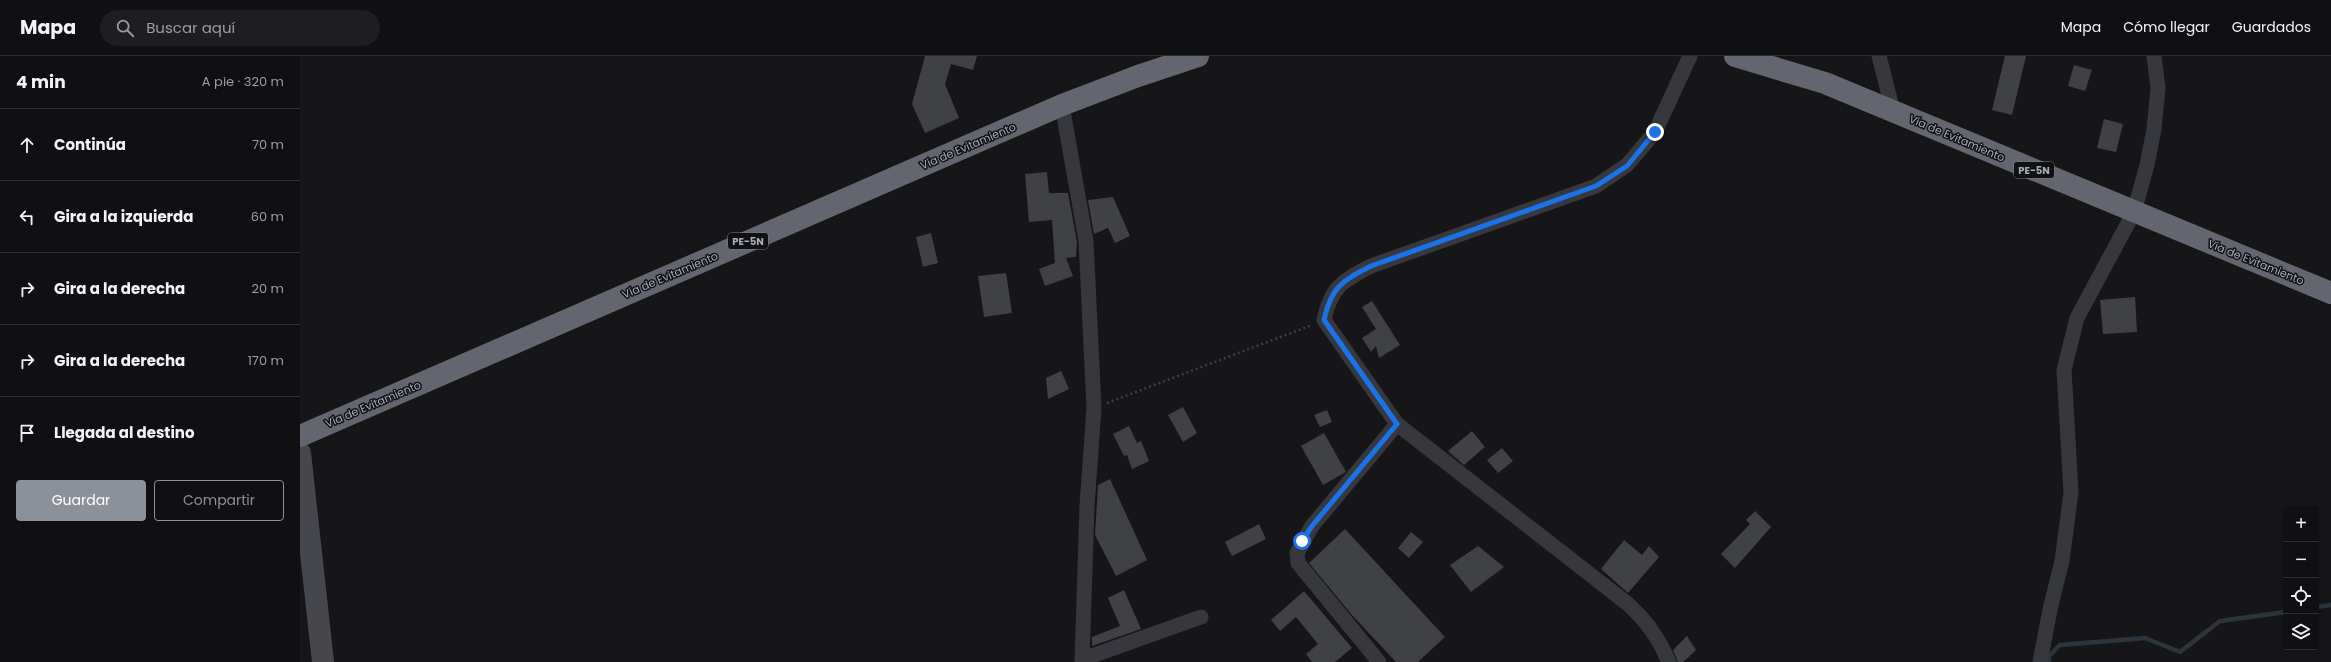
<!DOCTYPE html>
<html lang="es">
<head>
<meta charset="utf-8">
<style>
	:root { --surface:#101012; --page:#1e1e20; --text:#f1f3f6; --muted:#9c9d9f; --line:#303032; --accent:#8c9099 }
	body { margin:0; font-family:Poppins,sans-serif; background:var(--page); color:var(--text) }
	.controls { position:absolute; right:12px; bottom:12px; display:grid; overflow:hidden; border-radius:4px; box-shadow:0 4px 16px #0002 }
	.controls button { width:36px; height:36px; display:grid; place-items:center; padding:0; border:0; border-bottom:1px solid var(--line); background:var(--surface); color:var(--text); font:20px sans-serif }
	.stop { position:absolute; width:12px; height:12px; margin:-9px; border:3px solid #1a73e8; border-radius:50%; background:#fff }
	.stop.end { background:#1a73e8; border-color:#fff; box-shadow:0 1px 4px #0008 }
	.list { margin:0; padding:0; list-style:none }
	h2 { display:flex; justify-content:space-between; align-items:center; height:52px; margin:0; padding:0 16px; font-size:17px }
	h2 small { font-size:13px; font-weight:400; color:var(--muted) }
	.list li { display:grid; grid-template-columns:26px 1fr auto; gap:12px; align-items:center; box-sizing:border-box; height:72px; padding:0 16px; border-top:1px solid var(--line) }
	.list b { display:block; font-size:15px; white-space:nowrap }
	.list em { font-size:13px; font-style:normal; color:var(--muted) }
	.actions { display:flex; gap:8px; padding:12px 16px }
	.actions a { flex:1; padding:9px 0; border:1px solid var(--accent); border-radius:4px; text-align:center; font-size:14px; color:var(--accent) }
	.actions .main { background:var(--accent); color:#fff }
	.icon { flex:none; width:22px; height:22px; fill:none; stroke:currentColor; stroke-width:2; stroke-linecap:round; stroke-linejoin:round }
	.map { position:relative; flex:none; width:2031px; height:606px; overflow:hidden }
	header { display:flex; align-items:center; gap:24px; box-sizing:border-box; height:56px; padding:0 20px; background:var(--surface); border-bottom:1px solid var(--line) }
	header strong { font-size:19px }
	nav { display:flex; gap:22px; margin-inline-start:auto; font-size:14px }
	.search { width:280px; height:36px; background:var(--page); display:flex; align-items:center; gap:10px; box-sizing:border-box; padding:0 14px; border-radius:22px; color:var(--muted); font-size:15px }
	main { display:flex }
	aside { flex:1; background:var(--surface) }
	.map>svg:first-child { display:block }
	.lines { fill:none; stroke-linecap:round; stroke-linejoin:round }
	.stream { stroke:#2c353c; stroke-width:4.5 }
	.building { fill:#404145 }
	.path { stroke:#3d3f44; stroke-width:2.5; stroke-dasharray:2 3; stroke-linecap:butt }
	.street { stroke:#37383d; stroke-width:15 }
	.secondary { stroke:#45474d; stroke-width:22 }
	.highway { stroke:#63666e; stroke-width:22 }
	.route { stroke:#1a73e8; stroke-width:5 }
	.labels { text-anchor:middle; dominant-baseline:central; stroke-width:3; stroke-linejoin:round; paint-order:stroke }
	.shield { fill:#111113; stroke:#7b7e86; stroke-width:1 }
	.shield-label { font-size:10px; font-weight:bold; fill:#a8adb8 }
	.street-label { font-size:11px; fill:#a8adb8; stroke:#111113 }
</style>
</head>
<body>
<header>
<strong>Mapa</strong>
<div class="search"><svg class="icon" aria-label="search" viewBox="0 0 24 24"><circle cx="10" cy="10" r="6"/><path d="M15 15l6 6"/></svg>Buscar aquí</div>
<nav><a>Mapa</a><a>Cómo llegar</a><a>Guardados</a></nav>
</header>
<main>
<aside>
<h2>4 min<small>A pie · 320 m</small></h2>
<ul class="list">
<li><svg class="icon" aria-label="ahead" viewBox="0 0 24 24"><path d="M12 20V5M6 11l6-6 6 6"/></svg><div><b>Continúa</b></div><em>70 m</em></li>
<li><svg class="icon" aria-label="left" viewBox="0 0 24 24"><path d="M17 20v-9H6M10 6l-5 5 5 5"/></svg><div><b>Gira a la izquierda</b></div><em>60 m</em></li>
<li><svg class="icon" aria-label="right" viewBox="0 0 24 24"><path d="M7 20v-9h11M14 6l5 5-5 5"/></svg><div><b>Gira a la derecha</b></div><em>20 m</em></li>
<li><svg class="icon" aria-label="right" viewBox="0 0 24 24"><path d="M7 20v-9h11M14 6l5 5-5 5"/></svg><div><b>Gira a la derecha</b></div><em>170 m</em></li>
<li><svg class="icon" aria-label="arrive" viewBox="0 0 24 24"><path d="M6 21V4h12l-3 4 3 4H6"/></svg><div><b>Llegada al destino</b></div></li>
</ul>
<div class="actions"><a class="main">Guardar</a><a>Compartir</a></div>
</aside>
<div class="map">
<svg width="2031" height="606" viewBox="0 0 2031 606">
	<rect width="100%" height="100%" fill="#161618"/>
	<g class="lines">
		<path class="stream" d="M2016 551 2031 549
			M1749 606V600L1760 589 1845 582 1880 596 1920 565 1986 556"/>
	</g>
	<path class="building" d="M625 0H677L673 14 651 8 645 28 659 62 625 77 612 48Z
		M1705 0H1726L1712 59 1692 54Z
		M1774 9 1792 14 1785 35 1768 30Z
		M1804 63 1823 68 1816 96 1797 92Z
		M747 116 749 137H768L777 186 776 201 766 202 773 220 745 230 739 213 755 207 752 164 729 166 725 118Z
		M813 141 830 180 815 187 808 172 794 178 788 144Z
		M631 177 638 207 623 211 616 181Z
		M706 217 712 257 684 261 678 220Z
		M1835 241 1837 276 1803 278 1800 244Z
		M1072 245 1100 289 1079 302 1076 290 1071 296 1062 282 1076 273 1062 251Z
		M761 315 769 333 748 343 746 322Z
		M883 351 897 377 883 386 868 359Z
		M1027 354 1032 366 1020 371 1014 359Z
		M829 370 837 387 841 385 849 405 832 413 827 399 824 400 813 378Z
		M1172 375 1185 391 1164 409 1148 395Z
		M1024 377 1046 416 1023 429 1001 390Z
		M1202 392 1213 405 1198 417 1187 404Z
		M810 423 847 504 816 520 795 479 798 429Z
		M1455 455 1471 471 1435 512 1421 498 1450 468 1446 464Z
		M959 468 966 483 932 500 925 486Z
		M1045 473 1145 581 1118 606H1096L1052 559 1009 507Z
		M1111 476 1123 486 1109 502 1098 492Z
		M1324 484 1342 499 1349 490 1359 501 1328 537 1301 513Z
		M1178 490 1204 511 1171 536 1150 509Z
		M824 534 841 573 792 590V581L820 570 808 542Z
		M1004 535 1052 592 1035 606H1012L1006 598 1018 588 996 561 980 575 971 564Z
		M1387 580 1396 594 1383 606H1378L1373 594Z"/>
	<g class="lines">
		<path class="path" d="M807 347 1012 269"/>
		<path class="street" d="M1579 0 1593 55
			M762 49 786 185 794 352 787 450 782 606
			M783 603 901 561
			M1079 606 998 507 997 497 1012 470 1097 368
			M1369 606C1358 581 1348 567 1328 548L1097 368 1024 264C1031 231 1042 225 1071 210L1296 130 1327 109 1355 76 1390 0
			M1740 606 1751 549 1762 505 1771 436 1764 314 1777 262 1834 156 1847 109 1854 73 1858 32 1854 0"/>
		<path class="secondary" d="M0 397 23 606"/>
		<path class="highway" d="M1435 0 1525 27 2031 237
			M0 380 762 49 838 20 898 0"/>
	</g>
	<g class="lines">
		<path class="route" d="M1002 485 1012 470 1097 368 1024 264C1031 231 1042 225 1071 210L1296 130 1327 110 1355 76"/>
	</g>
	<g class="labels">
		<g class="shield">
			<rect x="1714" y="106" width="40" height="16" rx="3"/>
			<rect x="428" y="177" width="40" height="16" rx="3"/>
		</g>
		<g class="shield-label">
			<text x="1734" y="114">PE-5N</text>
			<text x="448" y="185">PE-5N</text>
		</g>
		<g class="street-label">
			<text transform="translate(1657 82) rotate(23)">Vía de Evitamiento</text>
			<text transform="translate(668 90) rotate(-23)">Vía de Evitamiento</text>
			<text transform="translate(1956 206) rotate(22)">Vía de Evitamiento</text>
			<text transform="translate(370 219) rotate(-23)">Vía de Evitamiento</text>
			<text transform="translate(73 348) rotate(-23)">Vía de Evitamiento</text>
		</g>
	</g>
</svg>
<div class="controls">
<button>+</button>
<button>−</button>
<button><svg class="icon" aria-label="locate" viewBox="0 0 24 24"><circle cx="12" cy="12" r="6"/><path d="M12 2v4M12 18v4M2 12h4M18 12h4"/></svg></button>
<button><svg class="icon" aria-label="layers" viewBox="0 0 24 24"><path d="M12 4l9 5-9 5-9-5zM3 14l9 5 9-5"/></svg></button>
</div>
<div class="stop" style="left:1002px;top:485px"></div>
<div class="stop end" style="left:1355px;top:76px"></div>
</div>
</main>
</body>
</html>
